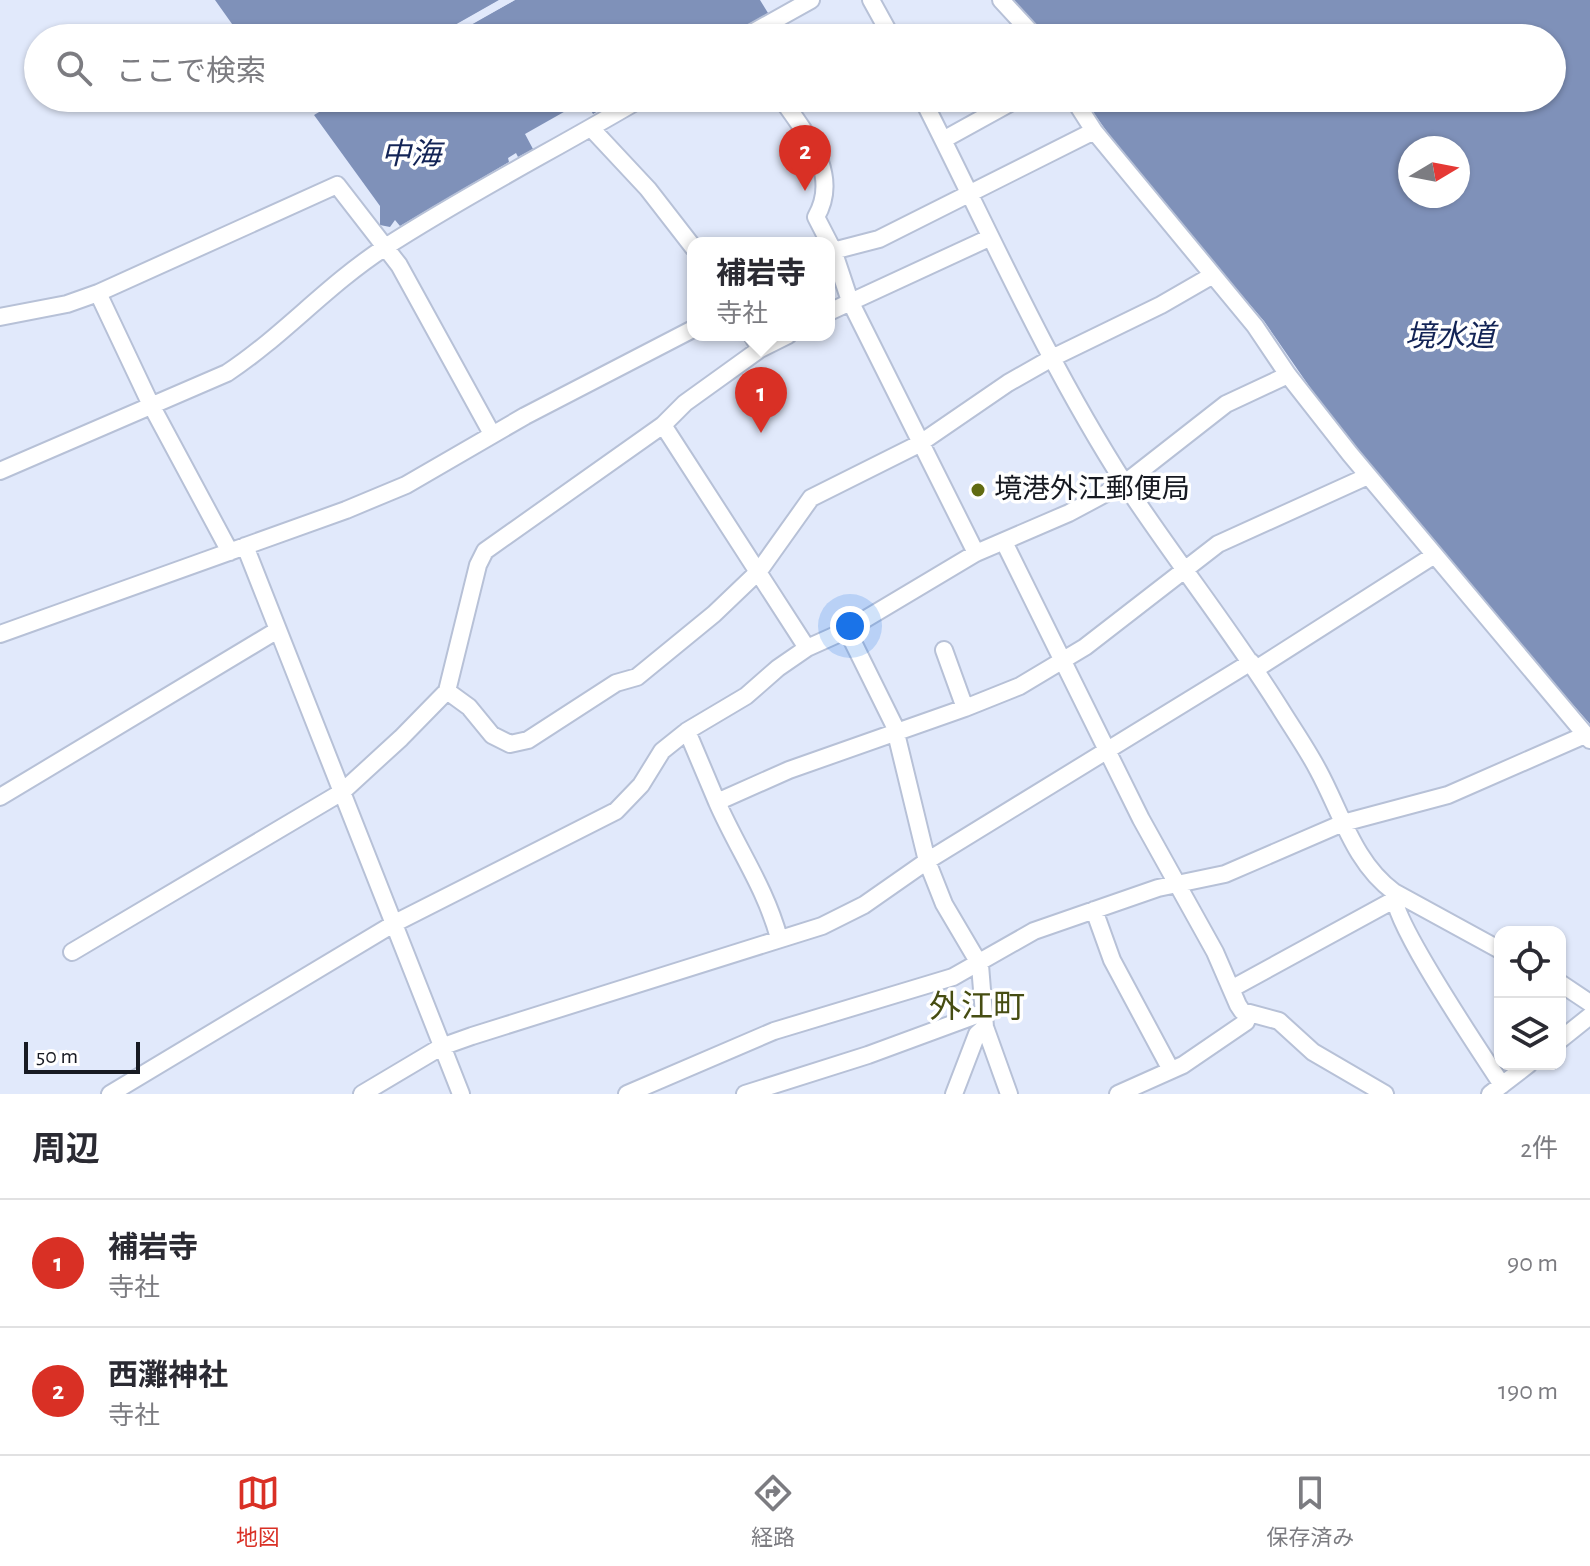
<!DOCTYPE html>
<html lang="ja">
<head>
<meta charset="utf-8">
<style>
	:root { --surface:#fff; --page:#f7f7f7; --text:#2b2b33; --muted:#7c7c81; --line:#e1e1e2; --accent:#d93025 }
	body { margin:0; font-family:"Alegreya Sans","Noto Sans JP",sans-serif; background:var(--page); color:var(--text) }
	.controls { position:absolute; right:24px; bottom:24px; display:grid; overflow:hidden; border-radius:16px; box-shadow:0 2px 6px #0004 }
	.controls button { width:72px; height:72px; display:grid; place-items:center; padding:0; border:0; border-bottom:2px solid var(--line); background:var(--surface); color:var(--text); font:40px sans-serif }
	.compass { position:absolute; left:1398px; top:136px; width:72px; height:72px; border-radius:50%; background:var(--surface); box-shadow:0 2px 6px #0004; rotate:80deg }
	.scale { position:absolute; left:24px; bottom:20px; width:116px; box-sizing:border-box; padding-left:8px; border:4px solid #171a22; border-top:0; font-size:22px; line-height:28px; white-space:nowrap; color:#171a22; -webkit-text-stroke:6px #fff; paint-order:stroke }
	.you { position:absolute; left:850px; top:626px; width:28px; height:28px; margin:-20px; border:6px solid #fff; border-radius:50%; background:#1a73e8; box-shadow:0 0 0 12px #1a73e833 }
	.badge { display:grid; place-items:center; width:52px; height:52px; border-radius:50%; background:var(--accent); color:#fff; font-size:26px; font-weight:700 }
	.pin { position:absolute; translate:-50% -66px; filter:drop-shadow(0 2px 4px #0008) }
	.pin::after { content:''; position:absolute; top:42px; width:28px; height:24px; background:inherit; clip-path:polygon(0 0,100% 0,50% 100%) }
	.popup { position:absolute; left:687px; top:237px; width:148px; height:104px; box-sizing:border-box; display:grid; place-content:center; border-radius:16px; background:var(--surface); filter:drop-shadow(0 2px 6px #0005); font-size:26px; white-space:nowrap; color:var(--muted) }
	.popup b { font-size:30px; color:var(--text) }
	.popup::after { content:''; position:absolute; left:50%; top:100%; margin-left:-16px; border:16px solid transparent; border-top-color:var(--surface) }
	.list { margin:0; padding:0; list-style:none }
	h2 { display:flex; justify-content:space-between; align-items:center; height:104px; margin:0; padding:0 32px; font-size:34px }
	h2 small { font-size:26px; font-weight:400; color:var(--muted) }
	.list li { display:grid; grid-template-columns:52px 1fr auto; gap:24px; align-items:center; box-sizing:border-box; height:128px; padding:0 32px; border-top:2px solid var(--line) }
	.list b { display:block; font-size:30px; white-space:nowrap }
	.list p { margin:0; font-size:26px; white-space:nowrap; color:var(--muted) }
	.list em { font-size:26px; font-style:normal; color:var(--muted) }
	.icon { flex:none; width:44px; height:44px; fill:none; stroke:currentColor; stroke-width:2; stroke-linecap:round; stroke-linejoin:round }
	.map { position:relative; flex:none; width:1590px; height:1094px; overflow:hidden }
	.search { position:absolute; background:var(--surface); box-shadow:0 2px 6px #0004; left:24px; right:24px; top:24px; height:88px; display:flex; align-items:center; gap:20px; box-sizing:border-box; padding:0 28px; border-radius:44px; color:var(--muted); font-size:30px }
	.sheet { height:360px; background:var(--surface) }
	nav { display:flex; justify-content:space-around; align-items:center; box-sizing:border-box; height:112px; border-top:2px solid var(--line); background:var(--surface); font-size:22px; color:var(--muted) }
	nav a { display:grid; justify-items:center; gap:4px }
	nav .on { color:var(--accent) }
	.map>svg:first-child { display:block }
	.water { fill:#7f91b9; fill-rule:evenodd }
	.pier { fill:#e1e9fb }
	.lines { fill:none; stroke-linecap:round; stroke-linejoin:round }
	.minor-casing { stroke:#b7c1d7; stroke-width:20 }
	.minor { stroke:#fff; stroke-width:16 }
	.poi-dot { fill:#616b11; stroke:#fff; stroke-width:3 }
	.labels { text-anchor:middle; dominant-baseline:central; stroke-width:7; stroke-linejoin:round; paint-order:stroke }
	.poi-label { font-size:28px; fill:#171a22; stroke:#fff; text-anchor:start }
	.water-label { font-size:30px; font-style:italic; fill:#132456; stroke:#fff }
	.quarter-label { font-size:32px; fill:#464d12; stroke:#fff }
</style>
</head>
<body>
<div class="map">
<svg width="1590" height="1094" viewBox="0 0 1590 1094">
	<rect width="100%" height="100%" fill="#e1e9fb"/>
	<path class="water" d="M215 0H499L432 38H242Z
		M515 0H760L768 13 738 31 735 27 725 38H448Z
		M1014 0H1590V724L1462 579 1318 399 1264 321 1137 174 1083 98H1552V38H1045ZM1410 148H1458V196H1410Z
		M343 98H612V103L593 114 585 100 525 134 533 149 518 157 516 153 508 158 509 162 400 226 395 220 390 227 380 225V206L314 115Z"/>
	<path class="pier" d="M500 0 501 3 515 0 446 38V35L488 11 440 38H433Z"/>
	<g class="lines">
		<defs>
			<path id="minor" d="M871 0 892 38
				M1001 0 1036 38
				M743 38 811 0
				M781 98C806 134 841 174 816 217L833 250 850 301 976 553
				M922 98C988 228 1046 361 1125 484 1175 560 1232 631 1280 708 1293 729 1307 749 1318 770 1341 812 1354 863 1394 892L1500 950
				M1073 98 1094 131 1255 326 1288 375 1350 454 1590 740
				M591 128 648 189 693 247
				M943 140 1019 98
				M829 252 879 239 1094 131
				M98 293 150 403 230 552
				M829 312 989 238
				M0 317 67 304 98 293 337 185 399 265 492 434
				M752 335 760 349 685 403 663 425 807 648
				M760 349 788 335
				M0 471 227 373C283 336 327 285 384 248 467 194 556 149 642 98
				M1004 542 1141 819 1215 952 1238 1005 1242 1011 1279 1021 1313 1052 1385 1094
				M245 546 461 1094
				M847 630 894 725 927 861 944 904 980 965 985 1027 1009 1094
				M0 634 346 510 406 485 525 416 693 329
				M944 650 965 708 1020 686 1085 647 1218 544 1368 476
				M1256 669 1433 556
				M447 691 469 707 492 735 510 744 528 740 616 683 637 677 714 614 759 571 811 498 919 444 1008 383 1052 358 1161 305 1213 275
				M687 731 717 802 789 770 965 708
				M0 797 276 631
				M717 802C738 850 765 887 779 938
				M1394 892C1389 918 1483 1055 1502 1085
				M1094 910 1112 960 1171 1070
				M72 952 342 792 401 738 447 691 478 565 485 551 663 425
				M1560 983 1590 1003
				M1231 989 1392 901
				M1560 1040 1590 1016
				M110 1094 395 923 616 811 641 785 662 751 687 731 746 696 778 668 807 648 847 630 976 553 1069 513 1125 483 1226 404 1288 375
				M362 1094 441 1047 472 1036 822 926 864 905 927 861 1251 662
				M627 1094 774 1031 953 977 1034 931 1158 888 1225 874 1343 823 1448 795 1585 735
				M745 1094 868 1055 982 1013
				M954 1094 977 1034 985 1027
				M1118 1094 1183 1065 1246 1022 1249 1013
				M1490 1094 1529 1064"/>
		</defs>
		<use href="#minor" class="minor-casing"/>
		<use href="#minor" class="minor"/>
	</g>
	<circle class="poi-dot" cx="978" cy="490" r="8"/>
	<g class="labels">
		<g class="poi-label">
			<text x="994" y="490">境港外江郵便局</text>
		</g>
		<g class="water-label">
			<text x="411" y="155">中海</text>
			<text x="1450" y="337">境水道</text>
		</g>
		<g class="quarter-label">
			<text x="977" y="1007">外江町</text>
		</g>
	</g>
</svg>
<div class="controls">
<button><svg class="icon" aria-label="locate" viewBox="0 0 24 24"><circle cx="12" cy="12" r="6"/><path d="M12 2v4M12 18v4M2 12h4M18 12h4"/></svg></button>
<button><svg class="icon" aria-label="layers" viewBox="0 0 24 24"><path d="M12 4l9 5-9 5-9-5zM3 14l9 5 9-5"/></svg></button>
</div>
<svg class="compass" viewBox="-18 -18 36 36"><path d="M0-13l5 13h-10z" fill="#e53935"/><path d="M0 13l5-13h-10z" fill="#7c7c81"/></svg>
<div class="scale">50 m</div>
<div class="you"></div>
<div class="pin badge" style="left:761px;top:433px">1</div>
<div class="popup"><b>補岩寺</b>寺社</div>
<div class="pin badge" style="left:805px;top:191px">2</div>
<div class="search"><svg class="icon" aria-label="search" viewBox="0 0 24 24"><circle cx="10" cy="10" r="6"/><path d="M15 15l6 6"/></svg>ここで検索</div>
</div>
<section class="sheet">
<h2>周辺<small>2件</small></h2>
<ul class="list">
<li><span class="badge">1</span><div><b>補岩寺</b><p>寺社</p></div><em>90 m</em></li>
<li><span class="badge">2</span><div><b>西灘神社</b><p>寺社</p></div><em>190 m</em></li>
</ul>
</section>
<nav>
<a class="on"><svg class="icon" aria-label="map" viewBox="0 0 24 24"><path d="M3 6l6-2 6 2 6-2v14l-6 2-6-2-6 2zM9 4v14M15 6v14"/></svg>地図</a>
<a><svg class="icon" aria-label="directions" viewBox="0 0 24 24"><path d="M12 3l9 9-9 9-9-9zM9 14v-3h6M13 9l2 2-2 2"/></svg>経路</a>
<a><svg class="icon" aria-label="saved" viewBox="0 0 24 24"><path d="M7 4h10v16l-5-4-5 4z"/></svg>保存済み</a>
</nav>
</body>
</html>
